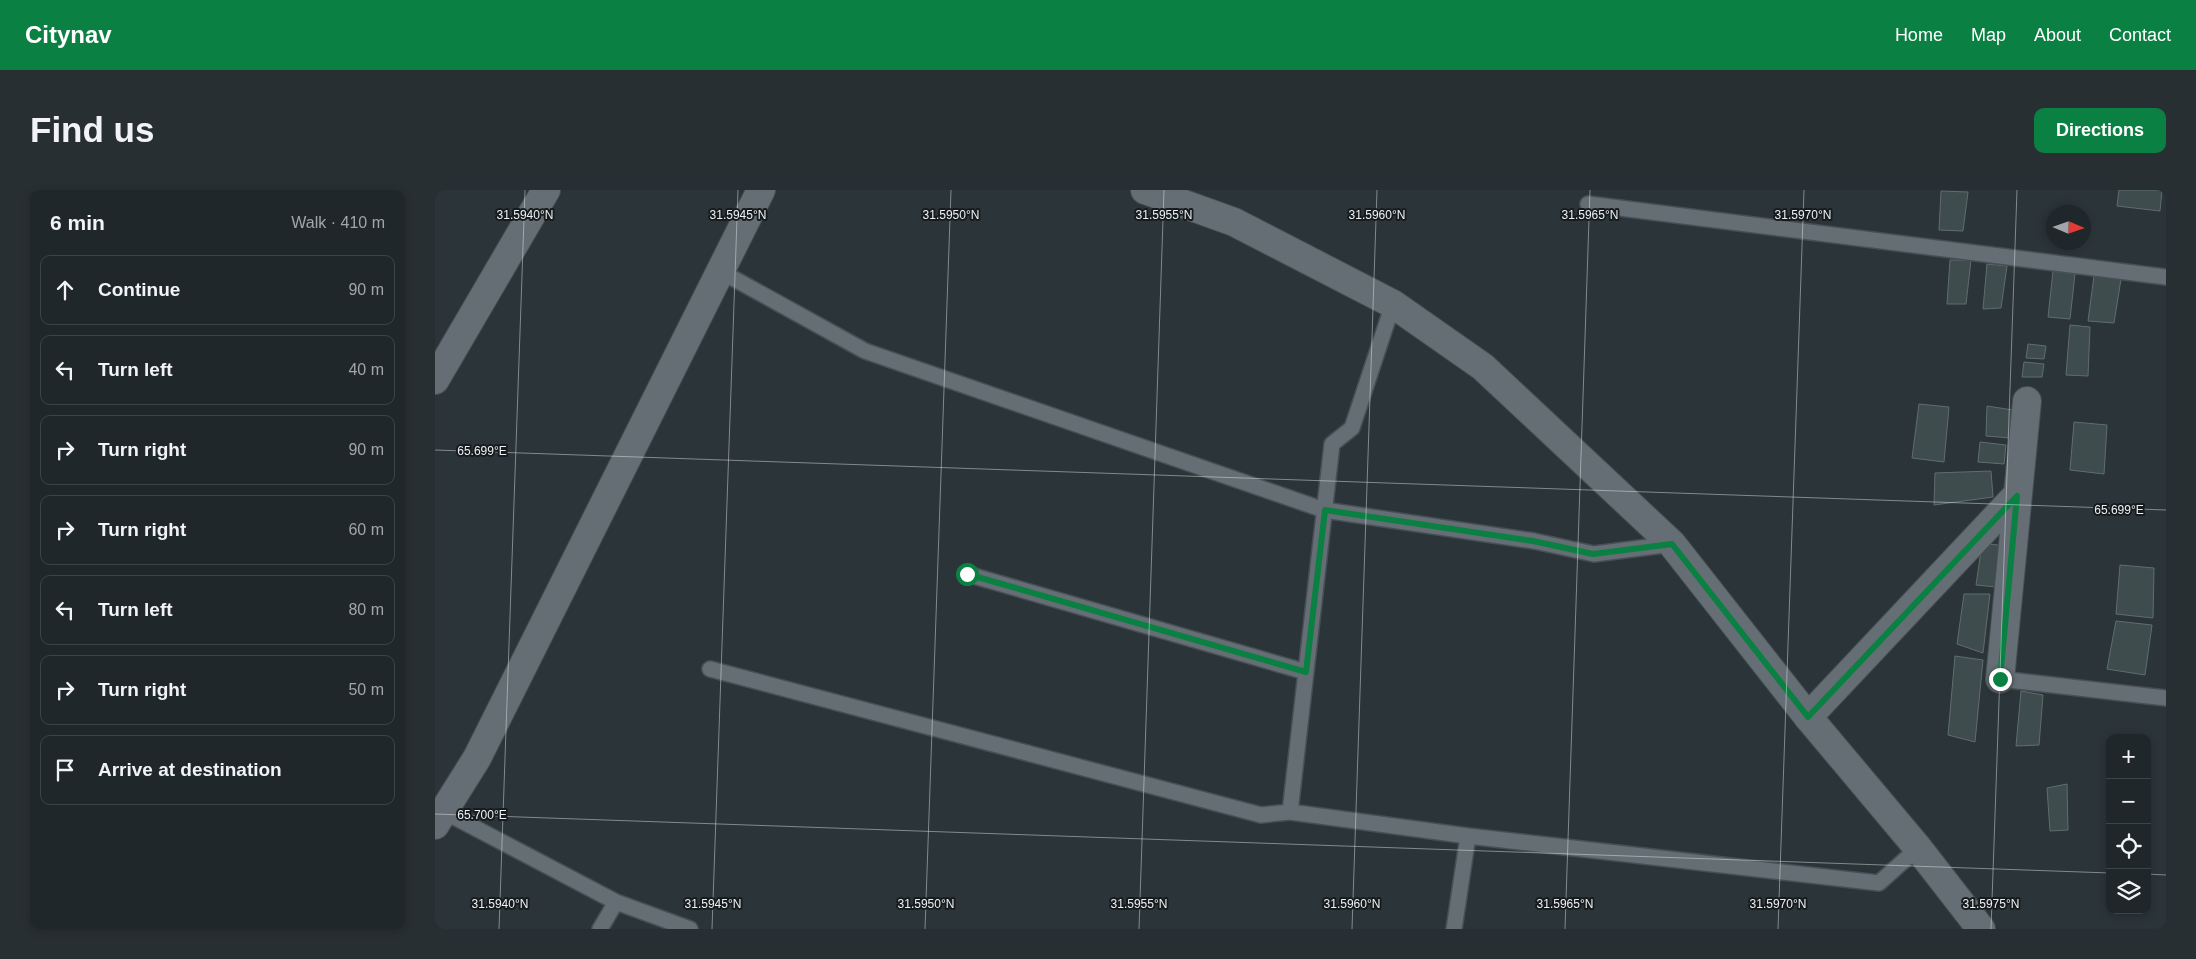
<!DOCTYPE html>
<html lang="en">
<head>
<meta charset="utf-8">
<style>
	:root { --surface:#20272b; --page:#282f33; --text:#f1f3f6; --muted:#a2a5a9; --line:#3d4447; --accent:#0b8043 }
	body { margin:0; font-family:Arial,sans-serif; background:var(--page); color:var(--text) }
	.controls { position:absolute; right:15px; bottom:15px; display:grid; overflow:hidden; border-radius:10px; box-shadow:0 2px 8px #0003 }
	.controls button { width:45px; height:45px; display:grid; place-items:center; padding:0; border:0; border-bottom:1px solid var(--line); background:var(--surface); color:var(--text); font:25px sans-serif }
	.compass { position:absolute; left:1611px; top:15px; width:45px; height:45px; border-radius:50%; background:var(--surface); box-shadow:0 2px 8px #0003; rotate:92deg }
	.stop { position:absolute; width:15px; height:15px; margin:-11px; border:4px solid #0b8043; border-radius:50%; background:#fff }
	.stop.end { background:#0b8043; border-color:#fff; box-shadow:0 1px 5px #0008 }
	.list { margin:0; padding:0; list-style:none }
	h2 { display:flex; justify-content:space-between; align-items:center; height:65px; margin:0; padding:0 20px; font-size:21px }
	h2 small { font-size:16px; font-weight:400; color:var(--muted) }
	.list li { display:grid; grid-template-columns:32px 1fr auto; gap:15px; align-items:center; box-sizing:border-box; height:70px; margin:0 10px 10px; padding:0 10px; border:1px solid var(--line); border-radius:10px }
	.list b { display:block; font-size:19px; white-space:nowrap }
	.list em { font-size:16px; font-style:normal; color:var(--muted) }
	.icon { flex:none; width:28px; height:28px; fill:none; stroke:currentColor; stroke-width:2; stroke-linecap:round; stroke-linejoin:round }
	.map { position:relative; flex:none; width:1731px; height:739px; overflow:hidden; border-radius:10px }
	header { display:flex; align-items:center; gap:30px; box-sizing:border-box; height:70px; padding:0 25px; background:var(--accent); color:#fff }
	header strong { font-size:24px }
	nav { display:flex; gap:28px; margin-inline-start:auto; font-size:18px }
	.intro { display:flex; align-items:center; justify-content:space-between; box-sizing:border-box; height:120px; padding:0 30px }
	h1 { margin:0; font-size:35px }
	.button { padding:12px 22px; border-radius:10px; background:var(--accent); color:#fff; font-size:18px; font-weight:700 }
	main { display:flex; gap:30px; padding:0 30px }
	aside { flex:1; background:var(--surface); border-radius:10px; box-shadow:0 2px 8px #0003 }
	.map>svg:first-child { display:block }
	.building { fill:#3f4c4d; stroke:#606d6e }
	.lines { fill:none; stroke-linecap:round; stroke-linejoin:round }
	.service-casing { stroke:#474f54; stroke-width:18 }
	.minor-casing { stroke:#474f54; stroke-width:30 }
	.secondary-casing { stroke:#474f54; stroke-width:30 }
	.service { stroke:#646e74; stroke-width:15 }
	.minor { stroke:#646e74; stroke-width:28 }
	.secondary { stroke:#646e74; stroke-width:28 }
	.route { stroke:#0b8043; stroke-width:6 }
	.ticks { fill:none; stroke:#ebf1f4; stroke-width:1; stroke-opacity:0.45 }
	.ticks-label { font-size:12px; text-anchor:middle; fill:#ebf1f4; stroke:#171b1d; stroke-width:4; stroke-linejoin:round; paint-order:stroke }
</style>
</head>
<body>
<header>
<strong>Citynav</strong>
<nav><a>Home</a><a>Map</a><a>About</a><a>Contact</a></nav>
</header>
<div class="intro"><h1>Find us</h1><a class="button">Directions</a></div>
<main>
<aside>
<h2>6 min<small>Walk · 410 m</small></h2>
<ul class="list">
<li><svg class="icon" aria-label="ahead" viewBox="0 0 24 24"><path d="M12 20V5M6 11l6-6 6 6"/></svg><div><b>Continue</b></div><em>90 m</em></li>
<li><svg class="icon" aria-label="left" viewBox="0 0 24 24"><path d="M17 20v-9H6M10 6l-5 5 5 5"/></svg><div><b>Turn left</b></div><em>40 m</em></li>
<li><svg class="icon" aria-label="right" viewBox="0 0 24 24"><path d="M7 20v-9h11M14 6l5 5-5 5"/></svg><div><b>Turn right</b></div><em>90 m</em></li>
<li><svg class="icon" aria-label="right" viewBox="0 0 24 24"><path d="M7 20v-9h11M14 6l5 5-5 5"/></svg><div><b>Turn right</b></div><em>60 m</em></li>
<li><svg class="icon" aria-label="left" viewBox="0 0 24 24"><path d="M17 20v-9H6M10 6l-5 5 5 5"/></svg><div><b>Turn left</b></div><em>80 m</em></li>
<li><svg class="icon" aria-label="right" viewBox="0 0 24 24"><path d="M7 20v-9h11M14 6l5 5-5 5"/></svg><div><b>Turn right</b></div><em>50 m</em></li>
<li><svg class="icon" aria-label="arrive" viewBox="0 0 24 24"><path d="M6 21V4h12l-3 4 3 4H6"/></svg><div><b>Arrive at destination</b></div></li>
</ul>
</aside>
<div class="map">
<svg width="1731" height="739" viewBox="0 0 1731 739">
	<rect width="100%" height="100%" fill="#2b3439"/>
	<path class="building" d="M1684 0H1727L1725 21 1682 16Z
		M1506 1 1533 2 1528 41 1504 40Z
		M1515 70H1536L1531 114H1512Z
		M1552 74 1572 76 1566 118 1548 119Z
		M1618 81 1640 84 1635 129 1613 127Z
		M1659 86 1686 89 1679 133 1653 131Z
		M1635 135 1655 137 1653 186 1631 185Z
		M1593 154 1611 156 1609 169 1591 168Z
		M1589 172 1609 174 1607 187H1587Z
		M1484 214 1514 217 1509 272 1477 268Z
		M1552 216 1578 220 1576 248 1551 246Z
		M1639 232 1672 235 1669 284 1635 280Z
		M1545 252 1571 255 1569 274 1543 272Z
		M1556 281 1558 307 1499 315 1500 283Z
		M1547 354 1565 355 1561 397 1541 395Z
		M1685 375 1719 378 1718 428 1681 424Z
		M1529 404H1555L1548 463 1522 454Z
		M1681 431 1717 435 1710 485 1672 479Z
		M1520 466 1548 470 1540 552 1513 545Z
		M1586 501 1608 505 1604 555 1581 556Z
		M1632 594 1633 640 1615 641 1612 598Z"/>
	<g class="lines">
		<defs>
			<path id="service" d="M1153 14 1731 87
				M285 81 430 161 889 320 1099 351 1159 364 1237 354
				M532 384 871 482
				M275 479 826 625 855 622 1033 646 1444 693 1483 658
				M1565 489 1731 508
				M4 619 181 712 255 739
				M855 622 897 254 917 238 958 114
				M165 739 181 712
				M1019 739 1033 646"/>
			<path id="minor" d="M0 190 111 0
				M1565 489 1592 211
				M1373 527 1582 305
				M0 635 42 568 326 0"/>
			<path id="secondary" d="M710 0 799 32 958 114 1048 177 1237 354 1373 527 1483 658 1546 739"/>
		</defs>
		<use href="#service" class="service-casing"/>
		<use href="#minor" class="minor-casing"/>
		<use href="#secondary" class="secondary-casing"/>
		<use href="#service" class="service"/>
		<use href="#minor" class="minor"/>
		<use href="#secondary" class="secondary"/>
	</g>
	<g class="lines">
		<path class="route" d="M532 384 871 482 890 320 1098 351 1158 364 1237 354 1373 527 1582 306 1565 489"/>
	</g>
	<path class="ticks" d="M0 260 1731 320M0 624 1675 683M1712 684 1731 685M64 739 90 0M277 739 303 0M490 739 516 0M704 739 729 0M917 739 942 0M1130 739 1155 0M1343 739 1369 0M1556 739 1582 0"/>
	<g class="ticks-label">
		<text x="90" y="29">31.5940°N</text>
		<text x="303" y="29">31.5945°N</text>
		<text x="516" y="29">31.5950°N</text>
		<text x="729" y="29">31.5955°N</text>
		<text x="942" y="29">31.5960°N</text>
		<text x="1155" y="29">31.5965°N</text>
		<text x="1368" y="29">31.5970°N</text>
		<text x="47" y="265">65.699°E</text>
		<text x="1684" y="324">65.699°E</text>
		<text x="47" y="629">65.700°E</text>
		<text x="65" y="718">31.5940°N</text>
		<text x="278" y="718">31.5945°N</text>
		<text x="491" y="718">31.5950°N</text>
		<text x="704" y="718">31.5955°N</text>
		<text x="917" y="718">31.5960°N</text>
		<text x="1130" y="718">31.5965°N</text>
		<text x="1343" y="718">31.5970°N</text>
		<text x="1556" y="718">31.5975°N</text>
	</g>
</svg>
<div class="controls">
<button>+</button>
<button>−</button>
<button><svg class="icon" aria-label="locate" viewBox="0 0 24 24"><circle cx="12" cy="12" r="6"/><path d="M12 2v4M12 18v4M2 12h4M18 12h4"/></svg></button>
<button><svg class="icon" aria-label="layers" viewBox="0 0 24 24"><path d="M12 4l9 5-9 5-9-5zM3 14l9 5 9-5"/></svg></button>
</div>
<svg class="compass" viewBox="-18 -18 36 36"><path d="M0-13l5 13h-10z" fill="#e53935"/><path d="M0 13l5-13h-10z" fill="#a2a5a9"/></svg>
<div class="stop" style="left:532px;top:384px"></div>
<div class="stop end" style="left:1565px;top:489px"></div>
</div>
</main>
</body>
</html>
